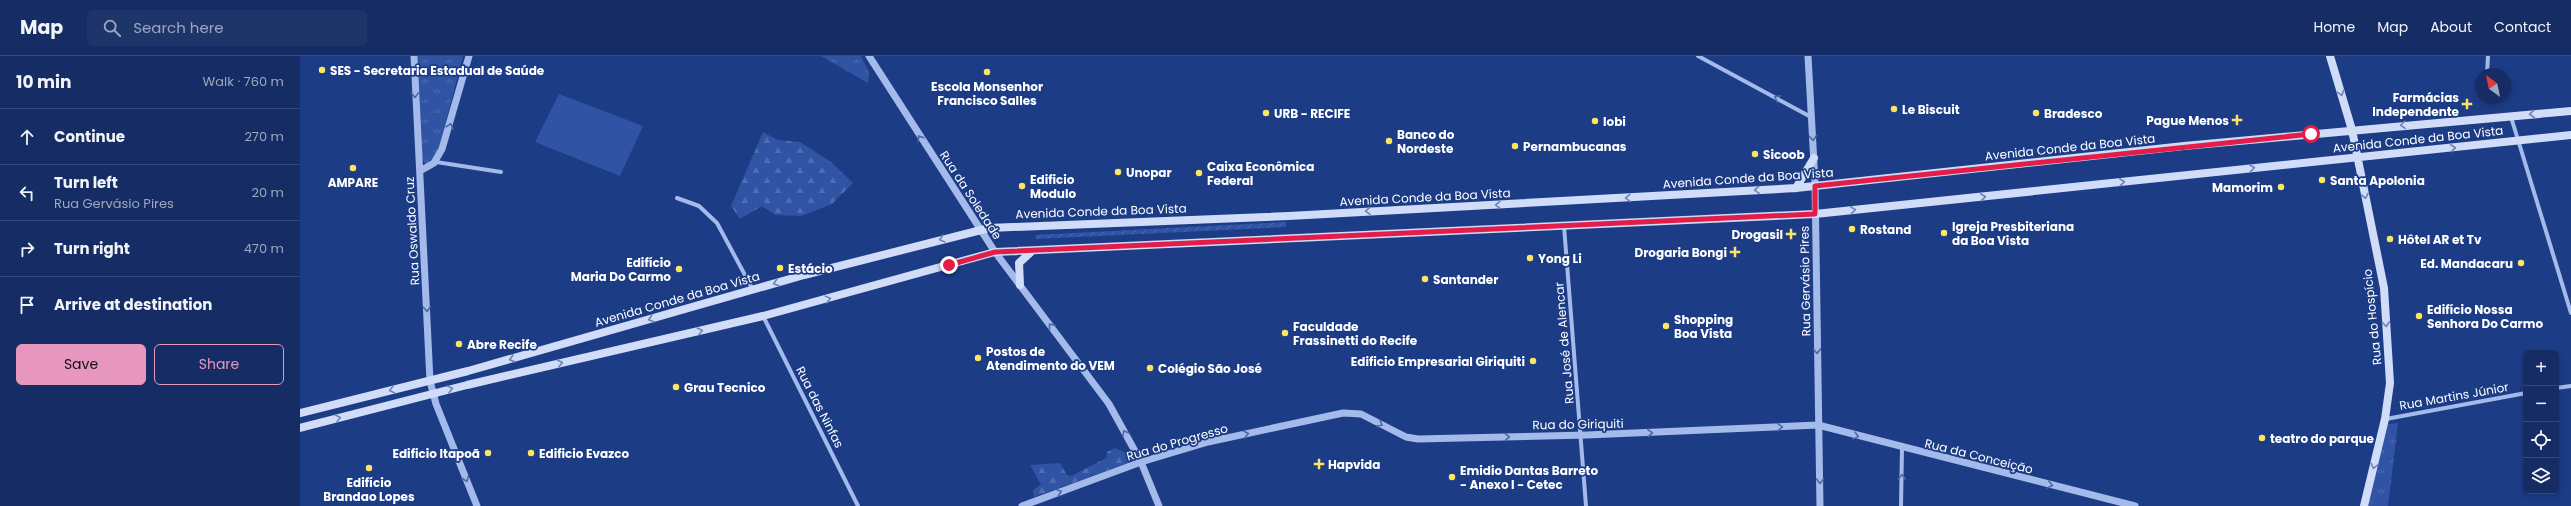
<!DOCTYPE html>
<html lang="en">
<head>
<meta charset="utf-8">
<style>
	:root { --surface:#152d64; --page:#1e356a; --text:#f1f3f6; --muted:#9da8bf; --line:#344978; --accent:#e797bd }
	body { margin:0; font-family:Poppins,sans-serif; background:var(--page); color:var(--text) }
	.controls { position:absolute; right:12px; bottom:12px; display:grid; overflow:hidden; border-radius:6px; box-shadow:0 2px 6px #0003 }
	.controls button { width:36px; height:36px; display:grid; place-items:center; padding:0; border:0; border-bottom:1px solid var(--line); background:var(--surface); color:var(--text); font:20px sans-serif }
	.compass { position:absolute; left:2175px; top:12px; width:36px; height:36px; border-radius:50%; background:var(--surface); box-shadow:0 2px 6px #0003; rotate:327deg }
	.stop { position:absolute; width:12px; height:12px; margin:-9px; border:3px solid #e11d48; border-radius:50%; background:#fff }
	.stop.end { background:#e11d48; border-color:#fff; box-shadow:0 1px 4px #0008 }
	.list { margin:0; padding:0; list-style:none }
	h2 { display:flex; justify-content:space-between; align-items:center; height:52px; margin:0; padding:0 16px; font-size:17px }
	h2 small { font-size:13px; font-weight:400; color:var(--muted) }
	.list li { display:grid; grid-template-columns:26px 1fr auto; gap:12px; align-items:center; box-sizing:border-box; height:56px; padding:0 16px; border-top:1px solid var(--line) }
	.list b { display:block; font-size:15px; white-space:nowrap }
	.list p { margin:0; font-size:13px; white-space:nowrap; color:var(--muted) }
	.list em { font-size:13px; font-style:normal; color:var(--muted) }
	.actions { display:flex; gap:8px; padding:12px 16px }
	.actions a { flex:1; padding:9px 0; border:1px solid var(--accent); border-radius:6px; text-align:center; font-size:14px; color:var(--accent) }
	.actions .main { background:var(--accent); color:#111 }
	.icon { flex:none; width:22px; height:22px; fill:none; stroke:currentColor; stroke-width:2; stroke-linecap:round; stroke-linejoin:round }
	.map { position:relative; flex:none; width:2271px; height:450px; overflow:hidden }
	header { display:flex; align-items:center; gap:24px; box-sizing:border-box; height:56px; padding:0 20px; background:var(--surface); border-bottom:1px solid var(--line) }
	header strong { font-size:19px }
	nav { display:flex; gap:22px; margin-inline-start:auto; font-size:14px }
	.search { width:280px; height:36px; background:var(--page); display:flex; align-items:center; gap:10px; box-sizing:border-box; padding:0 14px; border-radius:6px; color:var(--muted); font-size:15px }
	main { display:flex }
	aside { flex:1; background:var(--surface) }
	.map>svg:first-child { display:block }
	.forest { fill:url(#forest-firs) }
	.park { fill:url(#park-tufts) }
	.garden { fill:url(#garden-furrows) }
	.pitch { fill:#3053a4 }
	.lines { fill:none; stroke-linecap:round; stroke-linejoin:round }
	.minor { stroke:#a4baeb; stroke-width:4 }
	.tertiary { stroke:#a4baeb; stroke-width:7 }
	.secondary { stroke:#d0dcf8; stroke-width:8 }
	.oneway { stroke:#6d84b9 }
	.oneway2 { stroke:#4c68a9 }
	.route { stroke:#e11d48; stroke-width:5 }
	.poi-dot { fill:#fbe562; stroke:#1c3c86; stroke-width:1.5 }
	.labels { text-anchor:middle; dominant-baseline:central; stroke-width:3.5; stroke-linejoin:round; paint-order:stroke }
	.poi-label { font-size:12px; font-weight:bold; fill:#fff; stroke:#1c3c86; text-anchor:start }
	.street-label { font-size:12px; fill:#fff; stroke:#1c3c86 }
</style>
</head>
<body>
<header>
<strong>Map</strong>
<div class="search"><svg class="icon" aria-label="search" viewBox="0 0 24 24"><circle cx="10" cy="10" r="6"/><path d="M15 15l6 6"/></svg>Search here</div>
<nav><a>Home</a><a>Map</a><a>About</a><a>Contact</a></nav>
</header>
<main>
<aside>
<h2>10 min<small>Walk · 760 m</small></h2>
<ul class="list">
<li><svg class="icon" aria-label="ahead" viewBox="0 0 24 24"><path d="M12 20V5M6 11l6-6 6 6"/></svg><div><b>Continue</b></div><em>270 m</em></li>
<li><svg class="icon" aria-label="left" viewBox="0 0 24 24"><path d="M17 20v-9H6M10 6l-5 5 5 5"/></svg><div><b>Turn left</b><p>Rua Gervásio Pires</p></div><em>20 m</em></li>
<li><svg class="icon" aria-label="right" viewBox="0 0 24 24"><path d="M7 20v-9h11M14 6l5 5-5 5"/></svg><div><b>Turn right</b></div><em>470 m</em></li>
<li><svg class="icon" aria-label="arrive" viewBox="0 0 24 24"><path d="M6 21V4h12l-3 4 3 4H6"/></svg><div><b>Arrive at destination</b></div></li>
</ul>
<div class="actions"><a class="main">Save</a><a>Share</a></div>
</aside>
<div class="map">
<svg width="2271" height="450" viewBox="0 0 2271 450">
	<defs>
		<pattern id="forest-firs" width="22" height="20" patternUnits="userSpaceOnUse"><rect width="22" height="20" fill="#3053a4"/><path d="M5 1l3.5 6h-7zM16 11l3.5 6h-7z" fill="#4f6db2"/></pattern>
		<pattern id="park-tufts" width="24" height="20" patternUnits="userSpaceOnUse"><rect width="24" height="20" fill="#3053a4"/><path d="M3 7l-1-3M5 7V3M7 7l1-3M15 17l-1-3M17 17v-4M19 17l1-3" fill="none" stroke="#4f6db2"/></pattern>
		<pattern id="garden-furrows" width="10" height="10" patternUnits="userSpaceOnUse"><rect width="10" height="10" fill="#3053a4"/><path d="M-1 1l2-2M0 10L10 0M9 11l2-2" fill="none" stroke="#4f6db2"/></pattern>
	</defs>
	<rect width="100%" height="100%" fill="#1c3c86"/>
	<path class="forest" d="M463 76 478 84 500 86 531 106 553 127 532 148 501 160 475 159 462 150 440 163 431 150Z
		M815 392 831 399 833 405 734 441 733 434 741 429 730 409 760 407 767 419 771 420 806 402 807 396Z"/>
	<path class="park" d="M118 0H163L139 92 132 105 126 108 122 103Z
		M521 0H561L569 16 568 27Z
		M2098 367 2088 450H2067L2088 368Z"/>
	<path class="garden" d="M984 166 987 168 985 171 736 183 735 179Z"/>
	<path class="pitch" d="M259 38 343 70 320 120 235 86Z"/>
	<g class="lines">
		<path class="minor" d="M1398 0 1511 61
			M2187 18 2188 0
			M2186 42 2193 46 2198 42
			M2211 61 2271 257
			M136 106 201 116
			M377 142 399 150 417 167 453 234
			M1264 170 1286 450
			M463 260 558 450
			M2256 332 2271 330
			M2086 363 2226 337
			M1601 450 1602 392"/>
		<path class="tertiary" d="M114 0 130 325 136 348 177 450
			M569 0 695 196 809 348 841 406 859 450
			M1508 0 1515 126 1520 450
			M120 115 134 107 142 93 169 0
			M722 450 841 406 908 386 1043 357 1061 358 1106 381 1118 383 1287 379 1518 369 1835 450"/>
		<path class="secondary" d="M2030 0 2052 74 2084 232 2090 327 2085 363 2064 450
			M1496 132 1514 102
			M720 229 719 207 732 195
			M0 357 168 315 504 219 689 172 989 160 1496 132 1884 90 2271 55
			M0 372 167 329 463 260 695 196 1515 158 2271 79"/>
	</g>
	<defs><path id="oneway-chevron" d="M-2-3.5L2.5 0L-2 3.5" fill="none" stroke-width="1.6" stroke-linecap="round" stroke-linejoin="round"/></defs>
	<g class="oneway">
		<use href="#oneway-chevron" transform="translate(2041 37) rotate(73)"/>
		<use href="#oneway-chevron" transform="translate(2232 58) rotate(175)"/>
		<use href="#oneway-chevron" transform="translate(2103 69) rotate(175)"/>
		<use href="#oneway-chevron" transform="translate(2153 92) rotate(-6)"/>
		<use href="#oneway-chevron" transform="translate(1952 112) rotate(-6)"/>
		<use href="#oneway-chevron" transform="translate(1822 126) rotate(-6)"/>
		<use href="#oneway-chevron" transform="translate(1457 134) rotate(176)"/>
		<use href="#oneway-chevron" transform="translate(2065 140) rotate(79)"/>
		<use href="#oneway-chevron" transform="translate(1683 141) rotate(-6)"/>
		<use href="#oneway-chevron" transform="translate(1328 142) rotate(177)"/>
		<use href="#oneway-chevron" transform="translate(1198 149) rotate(177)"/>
		<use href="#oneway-chevron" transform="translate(1553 154) rotate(-6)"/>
		<use href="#oneway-chevron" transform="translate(1068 155) rotate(177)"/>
		<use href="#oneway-chevron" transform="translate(642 183) rotate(165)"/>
		<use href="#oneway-chevron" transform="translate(476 227) rotate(164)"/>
		<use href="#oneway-chevron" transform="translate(528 243) rotate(-15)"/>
		<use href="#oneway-chevron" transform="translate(351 263) rotate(164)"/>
		<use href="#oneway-chevron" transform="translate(2086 268) rotate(86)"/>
		<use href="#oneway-chevron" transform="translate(400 275) rotate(-13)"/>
		<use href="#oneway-chevron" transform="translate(212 303) rotate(164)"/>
		<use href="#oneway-chevron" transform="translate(260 307) rotate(-13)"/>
		<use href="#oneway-chevron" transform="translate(150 333) rotate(-15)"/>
		<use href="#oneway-chevron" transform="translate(92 334) rotate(166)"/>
		<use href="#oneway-chevron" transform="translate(38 362) rotate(-14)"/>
		<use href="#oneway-chevron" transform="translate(2074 410) rotate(104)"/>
	</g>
	<g class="oneway2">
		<use href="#oneway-chevron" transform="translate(115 39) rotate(88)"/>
		<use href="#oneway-chevron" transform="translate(1477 42) rotate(-152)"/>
		<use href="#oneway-chevron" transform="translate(150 70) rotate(-73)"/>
		<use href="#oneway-chevron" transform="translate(620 82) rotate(-123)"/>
		<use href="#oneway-chevron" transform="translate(1513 82) rotate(86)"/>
		<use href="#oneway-chevron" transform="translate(127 253) rotate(87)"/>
		<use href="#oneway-chevron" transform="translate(751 270) rotate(-127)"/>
		<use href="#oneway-chevron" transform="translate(1517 295) rotate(89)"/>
		<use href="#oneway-chevron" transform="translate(1080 368) rotate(30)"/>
		<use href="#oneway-chevron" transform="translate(1480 371) rotate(-3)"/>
		<use href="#oneway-chevron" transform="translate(825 377) rotate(-119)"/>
		<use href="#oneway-chevron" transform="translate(1350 377) rotate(-3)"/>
		<use href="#oneway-chevron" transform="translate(946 378) rotate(-12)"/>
		<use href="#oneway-chevron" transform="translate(1556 380) rotate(15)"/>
		<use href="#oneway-chevron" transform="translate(1207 381) rotate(-1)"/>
		<use href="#oneway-chevron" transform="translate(1602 421) rotate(-88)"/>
		<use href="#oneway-chevron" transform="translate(166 423) rotate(68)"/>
		<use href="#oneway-chevron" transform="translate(1520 425) rotate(89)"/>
		<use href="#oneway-chevron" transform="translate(1750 429) rotate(14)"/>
		<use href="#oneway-chevron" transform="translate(759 436) rotate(-20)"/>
	</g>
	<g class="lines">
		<path class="route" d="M649 209 695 196 1515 158V130L2011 78"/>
	</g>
	<g class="poi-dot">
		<circle cx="22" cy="14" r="4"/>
		<circle cx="687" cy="16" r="4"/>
		<path d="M2165 42h4v4h4v4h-4v4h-4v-4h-4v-4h4z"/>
		<circle cx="1594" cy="53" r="4"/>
		<circle cx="966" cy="57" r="4"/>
		<circle cx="1736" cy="57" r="4"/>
		<path d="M1935 58h4v4h4v4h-4v4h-4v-4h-4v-4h4z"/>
		<circle cx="1295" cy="65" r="4"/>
		<circle cx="1089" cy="85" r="4"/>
		<circle cx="1215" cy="90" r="4"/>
		<circle cx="1455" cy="98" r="4"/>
		<circle cx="53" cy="112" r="4"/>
		<circle cx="818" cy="116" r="4"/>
		<circle cx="899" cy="117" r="4"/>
		<circle cx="2022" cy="124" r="4"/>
		<circle cx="722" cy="130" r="4"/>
		<circle cx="1981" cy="131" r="4"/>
		<circle cx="1552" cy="173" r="4"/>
		<circle cx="1644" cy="177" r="4"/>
		<path d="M1489 172h4v4h4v4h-4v4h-4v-4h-4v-4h4z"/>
		<circle cx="2090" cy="183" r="4"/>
		<path d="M1433 190h4v4h4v4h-4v4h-4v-4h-4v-4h4z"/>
		<circle cx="1230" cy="202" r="4"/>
		<circle cx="2221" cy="207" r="4"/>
		<circle cx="480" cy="212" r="4"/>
		<circle cx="379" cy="213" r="4"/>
		<circle cx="1125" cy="223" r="4"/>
		<circle cx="2119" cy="260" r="4"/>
		<circle cx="1366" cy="270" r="4"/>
		<circle cx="985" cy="277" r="4"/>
		<circle cx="159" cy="288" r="4"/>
		<circle cx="678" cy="302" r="4"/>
		<circle cx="1233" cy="305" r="4"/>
		<circle cx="850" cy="312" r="4"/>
		<circle cx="376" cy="331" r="4"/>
		<circle cx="1962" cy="382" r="4"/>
		<circle cx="188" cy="397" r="4"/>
		<circle cx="231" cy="397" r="4"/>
		<path d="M1017 402h4v4h4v4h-4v4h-4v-4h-4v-4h4z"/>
		<circle cx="69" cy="412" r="4"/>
		<circle cx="1152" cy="421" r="4"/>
	</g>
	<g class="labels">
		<g class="poi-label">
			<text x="30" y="14">SES - Secretaria Estadual de Saúde</text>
			<text x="687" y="30" text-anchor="middle">Escola Monsenhor<tspan x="687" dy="14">Francisco Salles</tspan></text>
			<text x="2159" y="41" text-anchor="end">Farmácias<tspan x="2159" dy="14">Independente</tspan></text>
			<text x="1602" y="53">Le Biscuit</text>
			<text x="974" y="57">URB - RECIFE</text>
			<text x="1744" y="57">Bradesco</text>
			<text x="1929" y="64" text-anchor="end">Pague Menos</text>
			<text x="1303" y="65">Iobi</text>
			<text x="1097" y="78">Banco do<tspan x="1097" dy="14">Nordeste</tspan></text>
			<text x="1223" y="90">Pernambucanas</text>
			<text x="1463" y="98">Sicoob</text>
			<text x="907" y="110">Caixa Econômica<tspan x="907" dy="14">Federal</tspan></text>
			<text x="826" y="116">Unopar</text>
			<text x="730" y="123">Edificio<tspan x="730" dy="14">Modulo</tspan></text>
			<text x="2030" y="124">Santa Apolonia</text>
			<text x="53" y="126" text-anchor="middle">AMPARE</text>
			<text x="1973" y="131" text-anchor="end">Mamorim</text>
			<text x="1652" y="170">Igreja Presbiteriana<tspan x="1652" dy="14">da Boa Vista</tspan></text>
			<text x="1560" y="173">Rostand</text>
			<text x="1483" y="178" text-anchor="end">Drogasil</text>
			<text x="2098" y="183">Hôtel AR et Tv</text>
			<text x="1427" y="196" text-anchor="end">Drogaria Bongi</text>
			<text x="1238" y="202">Yong Li</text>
			<text x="371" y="206" text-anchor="end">Edifício<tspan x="371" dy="14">Maria Do Carmo</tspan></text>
			<text x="2213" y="207" text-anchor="end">Ed. Mandacaru</text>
			<text x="488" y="212">Estácio</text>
			<text x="1133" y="223">Santander</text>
			<text x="2127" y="253">Edifício Nossa<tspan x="2127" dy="14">Senhora Do Carmo</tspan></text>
			<text x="1374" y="263">Shopping<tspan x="1374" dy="14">Boa Vista</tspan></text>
			<text x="993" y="270">Faculdade<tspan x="993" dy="14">Frassinetti do Recife</tspan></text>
			<text x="167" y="288">Abre Recife</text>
			<text x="686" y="295">Postos de<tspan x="686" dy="14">Atendimento do VEM</tspan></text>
			<text x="1225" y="305" text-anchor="end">Edificio Empresarial Giriquiti</text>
			<text x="858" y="312">Colégio São José</text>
			<text x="384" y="331">Grau Tecnico</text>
			<text x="1970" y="382">teatro do parque</text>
			<text x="180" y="397" text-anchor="end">Edificio Itapoã</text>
			<text x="239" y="397">Edificio Evazco</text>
			<text x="1028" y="408">Hapvida</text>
			<text x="1160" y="414">Emidio Dantas Barreto<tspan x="1160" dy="14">- Anexo I - Cetec</tspan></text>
			<text x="69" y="426" text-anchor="middle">Edifício<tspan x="69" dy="14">Brandao Lopes</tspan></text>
		</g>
		<g class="street-label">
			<text transform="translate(2118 83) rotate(-6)">Avenida Conde da Boa Vista</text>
			<text transform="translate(1770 91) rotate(-6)">Avenida Conde da Boa Vista</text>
			<text transform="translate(1448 122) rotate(-4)">Avenida Conde da Boa Vista</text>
			<text transform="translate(671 139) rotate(57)">Rua da Soledade</text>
			<text transform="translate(1125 141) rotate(-3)">Avenida Conde da Boa Vista</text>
			<text transform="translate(801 155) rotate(-2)">Avenida Conde da Boa Vista</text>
			<text transform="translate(112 175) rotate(-93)">Rua Oswaldo Cruz</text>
			<text transform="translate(1505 225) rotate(-91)">Rua Gervásio Pires</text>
			<text transform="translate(377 243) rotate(-16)">Avenida Conde da Boa Vista</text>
			<text transform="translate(2072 261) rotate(-96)">Rua do Hospício</text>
			<text transform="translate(1264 287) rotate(-95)">Rua José de Alencar</text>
			<text transform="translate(2154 340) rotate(-10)">Rua Martins Júnior</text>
			<text transform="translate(520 351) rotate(63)">Rua das Ninfas</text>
			<text transform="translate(1278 368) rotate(-1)">Rua do Giriquiti</text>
			<text transform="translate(877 386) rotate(-16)">Rua do Progresso</text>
			<text transform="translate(1679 400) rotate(14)">Rua da Conceição</text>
		</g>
	</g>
</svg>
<div class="controls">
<button>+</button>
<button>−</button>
<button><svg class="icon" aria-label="locate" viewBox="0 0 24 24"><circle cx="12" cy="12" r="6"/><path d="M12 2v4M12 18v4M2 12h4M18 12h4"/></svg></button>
<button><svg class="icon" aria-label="layers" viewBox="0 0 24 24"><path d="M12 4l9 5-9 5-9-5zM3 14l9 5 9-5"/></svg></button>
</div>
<svg class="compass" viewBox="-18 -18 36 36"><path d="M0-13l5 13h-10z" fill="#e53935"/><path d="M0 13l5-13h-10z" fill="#9da8bf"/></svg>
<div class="stop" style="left:2011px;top:78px"></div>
<div class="stop end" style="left:649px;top:209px"></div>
</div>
</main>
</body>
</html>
